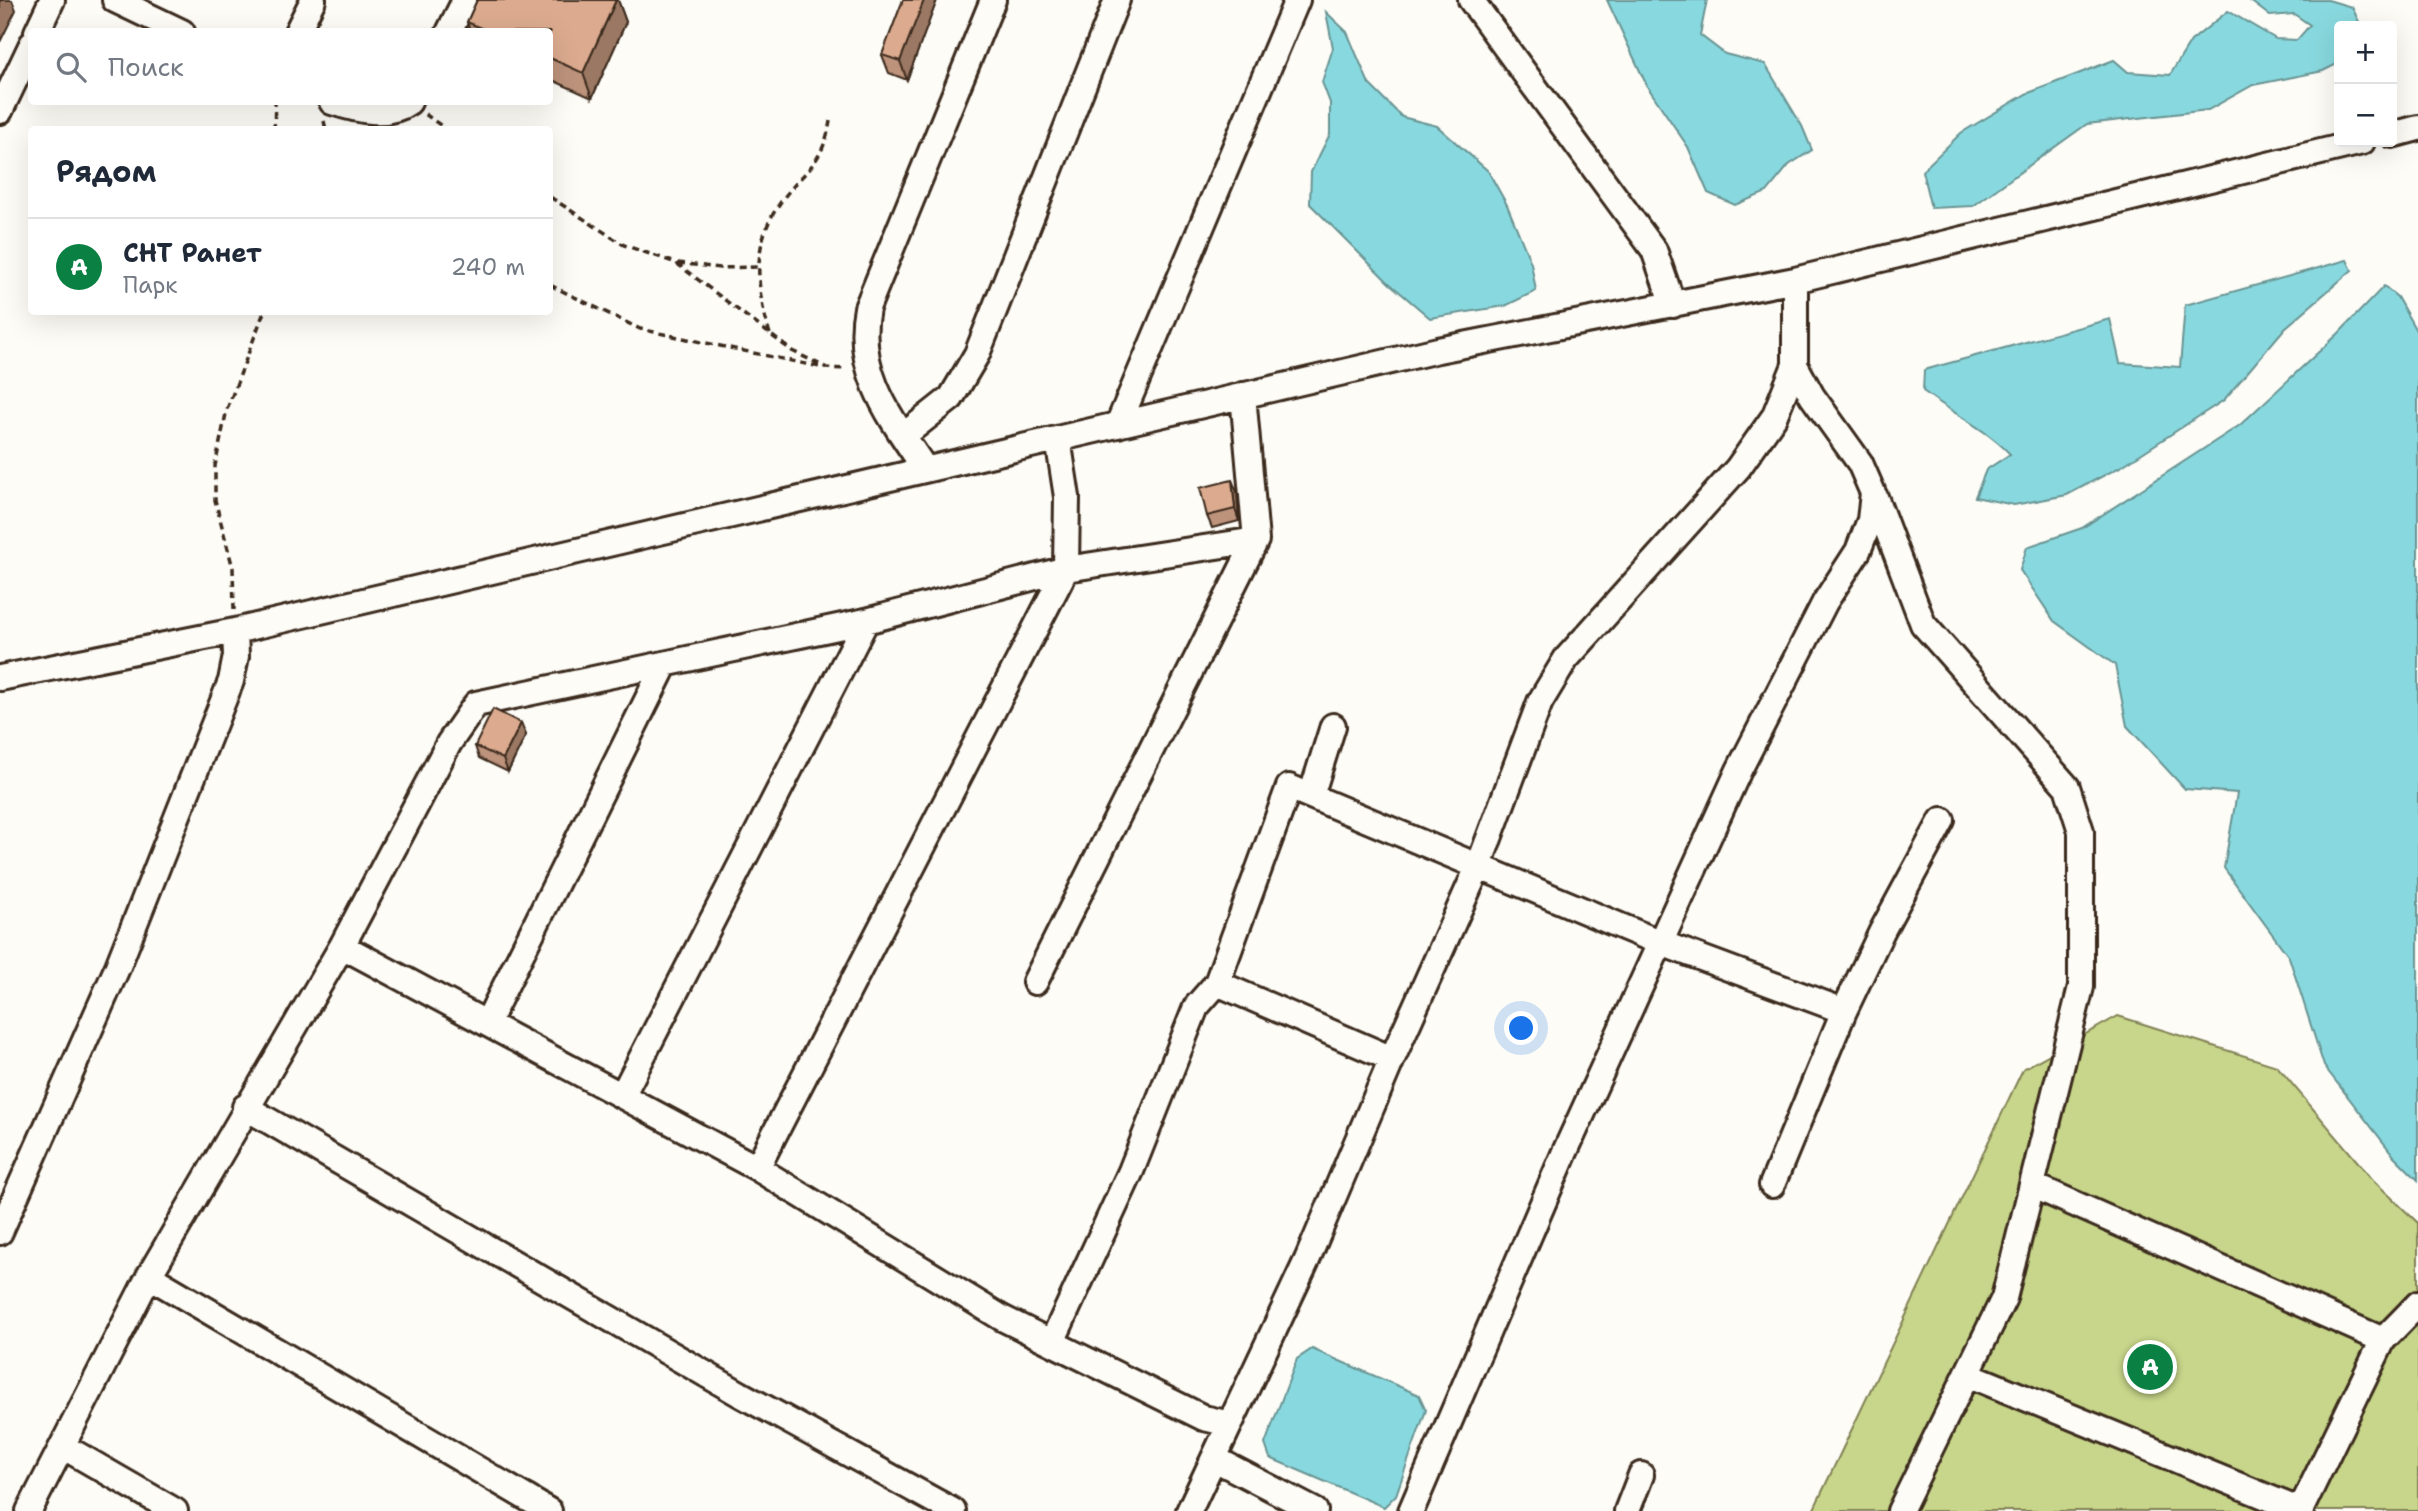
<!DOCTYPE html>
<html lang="ru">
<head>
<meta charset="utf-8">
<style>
	:root { --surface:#fff; --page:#f2f2f3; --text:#1f2937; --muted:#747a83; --line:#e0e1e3; --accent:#0b8043 }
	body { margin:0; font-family:"Shantell Sans",sans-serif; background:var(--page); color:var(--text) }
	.controls { position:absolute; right:21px; top:21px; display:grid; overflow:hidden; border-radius:7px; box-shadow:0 7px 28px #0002 }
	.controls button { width:63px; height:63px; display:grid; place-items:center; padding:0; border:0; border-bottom:2px solid var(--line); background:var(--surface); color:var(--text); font:35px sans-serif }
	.you { position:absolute; left:1522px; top:1029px; width:24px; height:24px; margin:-18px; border:5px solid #fff; border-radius:50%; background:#1a73e8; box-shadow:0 0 0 10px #1a73e833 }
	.badge { display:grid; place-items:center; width:46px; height:46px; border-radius:50%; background:var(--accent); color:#fff; font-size:23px; font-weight:700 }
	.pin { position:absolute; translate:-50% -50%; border:4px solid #fff; box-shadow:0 2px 7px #0006 }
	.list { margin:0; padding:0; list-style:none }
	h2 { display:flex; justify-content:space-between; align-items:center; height:91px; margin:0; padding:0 28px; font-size:30px }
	h2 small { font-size:23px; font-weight:400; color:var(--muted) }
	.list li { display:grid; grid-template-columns:46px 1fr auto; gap:21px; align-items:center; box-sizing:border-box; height:98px; padding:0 28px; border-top:2px solid var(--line) }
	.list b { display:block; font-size:26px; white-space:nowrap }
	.list p { margin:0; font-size:23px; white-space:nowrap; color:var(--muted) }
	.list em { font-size:23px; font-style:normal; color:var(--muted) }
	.icon { flex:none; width:38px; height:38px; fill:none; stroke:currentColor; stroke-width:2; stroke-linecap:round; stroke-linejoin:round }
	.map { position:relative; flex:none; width:2418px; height:1511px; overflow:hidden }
	.search { position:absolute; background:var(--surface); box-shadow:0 7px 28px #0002; left:28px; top:28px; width:525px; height:77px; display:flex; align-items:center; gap:18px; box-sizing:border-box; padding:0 24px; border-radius:7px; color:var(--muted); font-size:26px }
	.panel { position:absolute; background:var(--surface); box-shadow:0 7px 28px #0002; left:28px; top:126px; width:525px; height:189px; border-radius:7px }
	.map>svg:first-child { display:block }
	.green { fill:#c7d68a; stroke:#818054; stroke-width:2 }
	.water { fill:#88d9df; stroke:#699392; stroke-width:2 }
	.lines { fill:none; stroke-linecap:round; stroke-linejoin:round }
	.minor-casing { stroke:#3b2a1e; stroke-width:30 }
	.path { stroke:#3b2a1e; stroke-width:3.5; stroke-dasharray:7 5; stroke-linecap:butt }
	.minor { stroke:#fdfcf7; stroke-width:24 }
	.wall { fill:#bd937b; stroke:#3b2a1e; stroke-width:2 }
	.shaded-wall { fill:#9a7864; stroke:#3b2a1e; stroke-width:2 }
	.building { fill:#dcab8f; stroke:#3b2a1e; stroke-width:2 }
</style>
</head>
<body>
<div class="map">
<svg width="2418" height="1511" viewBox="0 0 2418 1511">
	<rect width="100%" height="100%" fill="#fdfcf7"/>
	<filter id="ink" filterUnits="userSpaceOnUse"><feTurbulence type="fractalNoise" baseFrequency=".0143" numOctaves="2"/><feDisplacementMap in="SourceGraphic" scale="14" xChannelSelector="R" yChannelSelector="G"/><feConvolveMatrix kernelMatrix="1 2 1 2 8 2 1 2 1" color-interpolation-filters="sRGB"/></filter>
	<g filter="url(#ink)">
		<path class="green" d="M2118 1016 2277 1066 2373 1180 2418 1223V1511H1813L2023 1069Z"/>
		<path class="water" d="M1607 0H1707L1700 35 1725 54 1765 64 1802 126 1812 150 1789 165 1767 192 1735 205 1708 193 1688 147 1647 86Z
			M2249 0H2328L2352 7 2361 26H2339V63L2323 71 2253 85 2208 110 2087 124 1973 206 1931 208 1922 171 1961 133 2026 94 2114 60 2128 72 2170 75 2191 41 2228 11 2276 39 2297 40 2310 25 2294 14 2270 16Z
			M1326 12 1347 32 1369 84 1402 117 1437 126 1488 171 1507 205 1531 263 1536 291 1505 306 1430 318 1389 283 1310 204 1311 172 1330 134V103L1322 82 1333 48Z
			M2347 260 2352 270 2285 328 2224 400 2122 466 2067 495 2014 505 1975 497 1986 470 2010 454C1985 428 1952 413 1923 391L1924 370 2110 319 2120 363 2180 367 2185 305Z
			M2384 286 2397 297 2418 334V1180L2394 1156 2324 1066 2289 957 2224 868 2237 793 2185 789 2127 726 2115 665 2054 621 2020 570 2027 547 2082 528 2240 425 2338 334Z
			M1312 1349 1419 1395 1426 1410 1396 1495 1384 1507 1270 1458 1265 1444 1297 1359Z"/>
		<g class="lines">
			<defs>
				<path id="minor" d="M115 0 182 32
					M1471 0 1654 250 1673 305
					M37 32 52 0
					M297 32 313 0
					M449 32 465 0
					M332 102C357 110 387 118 409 102
					M0 111 32 44
					M2392 135 2418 128
					M1118 425 1297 0
					M903 436 951 398 977 354 1117 0
					M925 469C891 418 854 372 867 308L993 0
					M1875 497 1923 624 2067 787 2081 831V987L2004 1298 1900 1511
					M0 678 235 631 1438 350 1795 280 2362 142
					M1311 796 1333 726
					M342 946 757 1168 1002 1318 1204 1418 1230 1424
					M1035 982 1256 540 1243 395
					M1217 983 1392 1059
					M487 1023 665 664
					M622 1096 866 621
					M245 1107 740 1394 953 1511
					M757 1168 1066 569 1067 497 1058 439
					M1772 1185 1844 1011 1882 931 1942 820
					M2032 1185 2383 1340
					M0 1232 118 966 231 681 236 656 235 631
					M149 1276 549 1511
					M1052 1342 1131 1171 1196 1007 1217 983 1289 787 1661 943 1844 1011
					M1967 1374 2301 1511
					M64 1447 175 1511
					M1215 1459 1315 1511
					M29 1511 149 1276 342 946 449 743 476 704 866 621 1066 569 1256 540
					M1189 1511 1307 1260 1392 1059 1479 865 1540 702 1566 659 1738 468 1774 417 1795 365V280
					M1411 1511 1564 1154 1739 770 1825 602 1858 551 1870 520 1873 493 1860 463 1812 396 1795 365
					M1627 1511 1641 1475
					M2300 1511 2383 1340 2418 1304"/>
			</defs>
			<use href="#minor" class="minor-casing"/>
			<path class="path" d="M425 114 447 130
				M324 121 326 130
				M274 130 275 102
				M550 197 624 245 676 263 792 351 827 368 847 369
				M678 263 720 268 757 267
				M550 285 640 329 820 367
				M770 334C756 289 751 244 780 203 803 170 823 166 830 121
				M234 610 233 568 215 500V466L227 409 264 312"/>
			<use href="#minor" class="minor"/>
		</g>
		<path class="wall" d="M477 0H618L626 22 592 98 550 79V32H471L467 22Z
			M903 0H937L907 80 889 73 882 55Z
			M1237 492 1239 521 1212 528 1207 516Z
			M521 723 526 735 508 772 479 758 475 746Z"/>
		<path class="shaded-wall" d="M0 0H12L16 10 0 42Z
			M616 0H618L626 22 592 98 583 73Z
			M924 0H937L907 80 900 61Z
			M1232 480 1237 492 1239 521 1235 509Z
			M521 723 526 735 508 772 503 759Z"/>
		<path class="building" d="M477 0H616L583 73 550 58V32H490L467 22Z
			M903 0H924L900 61 882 55Z
			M1232 480 1235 509 1207 516 1200 488Z
			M493 709 521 723 503 759 475 746Z"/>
	</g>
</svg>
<div class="controls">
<button>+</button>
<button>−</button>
</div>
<div class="you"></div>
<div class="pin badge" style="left:2150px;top:1367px">A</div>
<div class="search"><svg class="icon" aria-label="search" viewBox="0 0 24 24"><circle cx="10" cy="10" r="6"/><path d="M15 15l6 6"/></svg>Поиск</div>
<section class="panel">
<h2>Рядом<small></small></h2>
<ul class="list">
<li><span class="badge">A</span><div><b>СНТ Ранет</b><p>Парк</p></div><em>240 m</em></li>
</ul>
</section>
</div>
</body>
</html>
